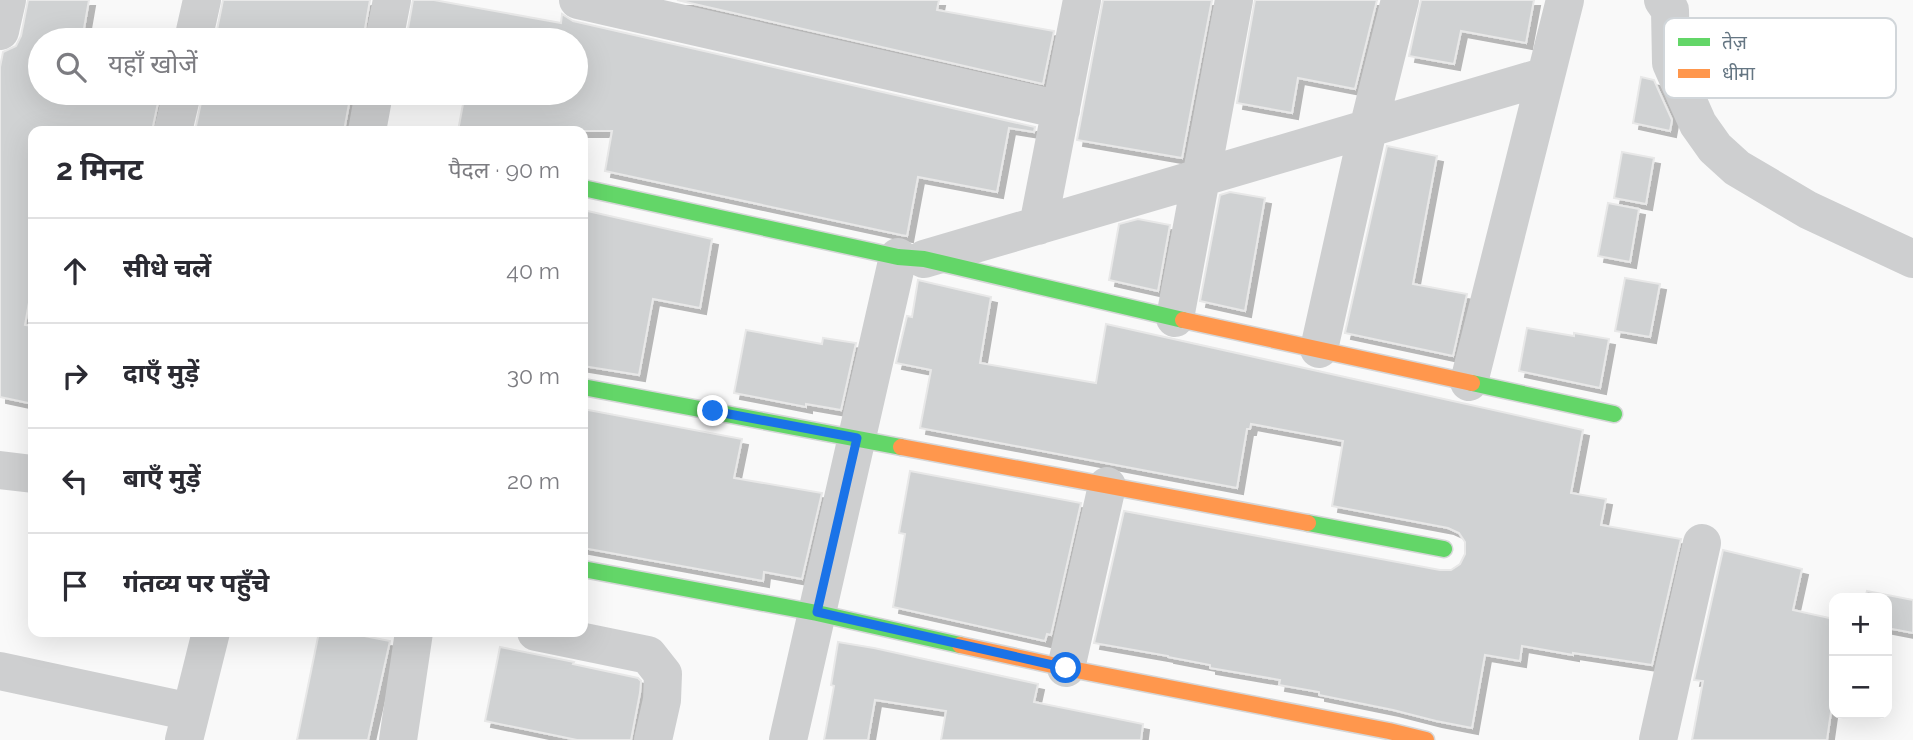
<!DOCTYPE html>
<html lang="hi">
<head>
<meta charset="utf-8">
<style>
	:root { --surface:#fff; --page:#f7f7f7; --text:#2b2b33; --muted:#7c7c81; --line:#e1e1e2 }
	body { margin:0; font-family:Raleway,"Noto Sans Devanagari",sans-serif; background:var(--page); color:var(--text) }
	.controls { position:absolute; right:21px; bottom:21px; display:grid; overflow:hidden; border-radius:14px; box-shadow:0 7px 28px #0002 }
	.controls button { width:63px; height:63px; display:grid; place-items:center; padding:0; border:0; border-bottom:2px solid var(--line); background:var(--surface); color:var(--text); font:35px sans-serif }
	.stop { position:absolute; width:21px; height:21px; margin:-16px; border:5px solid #1a73e8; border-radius:50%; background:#fff }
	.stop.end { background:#1a73e8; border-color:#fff; box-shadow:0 2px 7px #0008 }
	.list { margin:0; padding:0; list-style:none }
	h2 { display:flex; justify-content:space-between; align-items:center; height:91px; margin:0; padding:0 28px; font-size:30px }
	h2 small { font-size:23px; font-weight:400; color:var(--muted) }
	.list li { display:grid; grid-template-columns:46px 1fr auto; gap:21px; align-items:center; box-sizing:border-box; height:105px; padding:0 28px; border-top:2px solid var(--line) }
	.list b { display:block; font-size:26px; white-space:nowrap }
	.list em { font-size:23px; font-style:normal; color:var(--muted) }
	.icon { flex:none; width:38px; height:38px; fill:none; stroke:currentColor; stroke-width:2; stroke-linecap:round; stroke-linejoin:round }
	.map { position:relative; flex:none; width:1913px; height:740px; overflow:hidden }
	.search { position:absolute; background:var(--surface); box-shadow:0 7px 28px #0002; left:28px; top:28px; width:560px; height:77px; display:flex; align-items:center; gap:18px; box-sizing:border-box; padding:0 24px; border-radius:38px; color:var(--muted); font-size:26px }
	.panel { position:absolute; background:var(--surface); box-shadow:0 7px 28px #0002; left:28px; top:126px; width:560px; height:511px; border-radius:14px }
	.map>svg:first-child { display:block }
	.building { fill:#d0d2d3; stroke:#e8e8e8; stroke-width:2; filter:url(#shadow) }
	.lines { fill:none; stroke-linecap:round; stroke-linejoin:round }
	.fast-casing { stroke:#d5d6d7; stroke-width:19 }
	.slow-casing { stroke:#d5d6d7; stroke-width:19 }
	.street { stroke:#cecfd0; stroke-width:38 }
	.fast { stroke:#63d668; stroke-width:16 }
	.slow { stroke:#ff974d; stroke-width:16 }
	.route { stroke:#1a73e8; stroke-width:9 }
	.key { fill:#fff; stroke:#d1d6da; stroke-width:2 }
	.key-label { font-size:19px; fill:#657683 }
</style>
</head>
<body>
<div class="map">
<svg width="1913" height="740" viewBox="0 0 1913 740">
	<defs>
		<filter id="shadow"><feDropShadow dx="6" dy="6" stdDeviation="0" flood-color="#0004"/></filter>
	</defs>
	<rect width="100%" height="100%" fill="#f9f9f9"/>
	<path class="building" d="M28 0H89L82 40H40V93H160L152 131H33V280L25 325 33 326V404L0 397V67L3 52 16 46 21 36Z
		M223 0H370L363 40H215Z
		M413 0H434L561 23 562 14 573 21 1035 127 1034 132 1009 128 997 192 918 177 907 236 901 235 605 171 612 131H458L465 93H576V40H406Z
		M677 0H939L937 10 1054 31 1043 84Z
		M1103 0H1212L1182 158 1077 140Z
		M1255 0H1377L1355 89 1298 78 1292 113 1237 103Z
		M1421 0H1534L1526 43 1461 31 1454 64 1409 56Z
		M1641 77 1654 80 1672 120 1670 131 1633 123Z
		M203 93H351L344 131H195Z
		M1387 146 1437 156 1413 284 1467 294 1453 356 1345 333Z
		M1622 152 1654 158 1646 204 1614 198Z
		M1230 192 1265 198 1245 311 1200 301 1220 195Z
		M1608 203 1639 209 1630 262 1598 256Z
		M583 210 712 239 700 308 653 299 639 375 583 366Z
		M1138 219 1170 225 1158 291 1109 280 1119 224Z
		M1625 278 1660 284 1650 337 1615 331Z
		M918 280 991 297 980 363 1096 383 1106 324 1583 430 1571 493 1606 499 1601 525 1681 539 1652 665 1573 653V655L1522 646 1520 661 1485 655 1472 728 1436 721 1393 710 1319 695V692L1279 685 1280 680 1210 668V665L1168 657V656L1094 643 1124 511 1440 570H1451L1460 564 1465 554V542L1459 533 1448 528 1332 506 1343 441 1251 424 1250 429H1247L1237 488 920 428 931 370 896 363 907 316 912 317Z
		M1527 328 1574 336V333L1609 339 1600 388 1519 371Z
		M746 330 822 344 823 338 856 343 841 410 806 404V407L734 393Z
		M583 409 742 439 734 478 822 493 802 579 764 572 763 581 583 548Z
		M910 471 1081 503 1051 635 1047 634 1045 641 893 607 905 534 899 533Z
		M1723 550 1802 569 1793 610 1834 619V691L1827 740H1692L1703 681 1694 680Z
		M1867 591 1913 600V633L1887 628V598H1865Z
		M319 632H344L390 641 368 740H297Z
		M838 642 874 648 1038 684 1034 702 1143 724 1141 740H941L946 711 875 700 868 740H824L834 686 831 685Z
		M500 647 574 662 573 664 638 678 641 681 640 693 631 740H577L485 721Z"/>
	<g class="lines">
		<defs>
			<path id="fast" d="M583 188 898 257 924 259 1183 320
				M1472 383 1614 414
				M583 387 901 447
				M1308 523 1444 549
				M583 569 817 613 960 645"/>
			<path id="slow" d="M1183 320 1472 383
				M901 447 1308 523
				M960 645 1066 668 1389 731 1426 740"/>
		</defs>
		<use href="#fast" class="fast-casing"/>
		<use href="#slow" class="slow-casing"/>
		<path class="street" d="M578 0 1061 110
			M1663 0 1670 10 1671 63 1698 124 1715 148 1737 168 1808 210 1913 259
			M0 31 7 0
			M193 40 202 0
			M384 40 392 0
			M173 131 182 93
			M367 131 374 93
			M1038 226 1082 0
			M924 259 1546 76
			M1175 318 1234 0
			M1319 349 1368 129 1400 0
			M1469 382 1565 0
			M0 470 33 474
			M536 632 648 655 663 674 662 700 653 740
			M1066 668 1107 486
			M0 671 191 712
			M184 740 211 632
			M398 740 414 632
			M788 740 898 257
			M1658 740 1702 543"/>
		<use href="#fast" class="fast"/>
		<use href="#slow" class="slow"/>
	</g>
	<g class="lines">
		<path class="route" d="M713 411 857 438 817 612 1066 668"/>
	</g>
	<rect x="1664" y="18" width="232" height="80" rx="10" class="key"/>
	<rect x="1678" y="38" width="32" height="8" fill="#63d668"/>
	<rect x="1678" y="69" width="32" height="9" fill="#ff974d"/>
	<g class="key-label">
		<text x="1722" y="49">तेज़</text>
		<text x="1722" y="80">धीमा</text>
	</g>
</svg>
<div class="controls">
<button>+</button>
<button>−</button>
</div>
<div class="stop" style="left:1066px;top:668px"></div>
<div class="stop end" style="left:713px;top:411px"></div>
<div class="search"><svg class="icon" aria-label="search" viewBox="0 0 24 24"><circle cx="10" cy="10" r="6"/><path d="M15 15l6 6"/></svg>यहाँ खोजें</div>
<section class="panel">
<h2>2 मिनट<small>पैदल · 90 m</small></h2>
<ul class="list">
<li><svg class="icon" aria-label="ahead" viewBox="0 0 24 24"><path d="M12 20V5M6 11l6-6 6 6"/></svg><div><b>सीधे चलें</b></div><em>40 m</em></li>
<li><svg class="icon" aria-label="right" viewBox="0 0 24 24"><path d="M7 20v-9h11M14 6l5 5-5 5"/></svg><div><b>दाएँ मुड़ें</b></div><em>30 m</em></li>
<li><svg class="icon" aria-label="left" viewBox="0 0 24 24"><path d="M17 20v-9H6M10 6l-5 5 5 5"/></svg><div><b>बाएँ मुड़ें</b></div><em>20 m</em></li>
<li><svg class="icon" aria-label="arrive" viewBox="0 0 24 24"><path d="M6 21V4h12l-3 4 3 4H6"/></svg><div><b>गंतव्य पर पहुँचे</b></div></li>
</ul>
</section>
</div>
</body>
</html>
